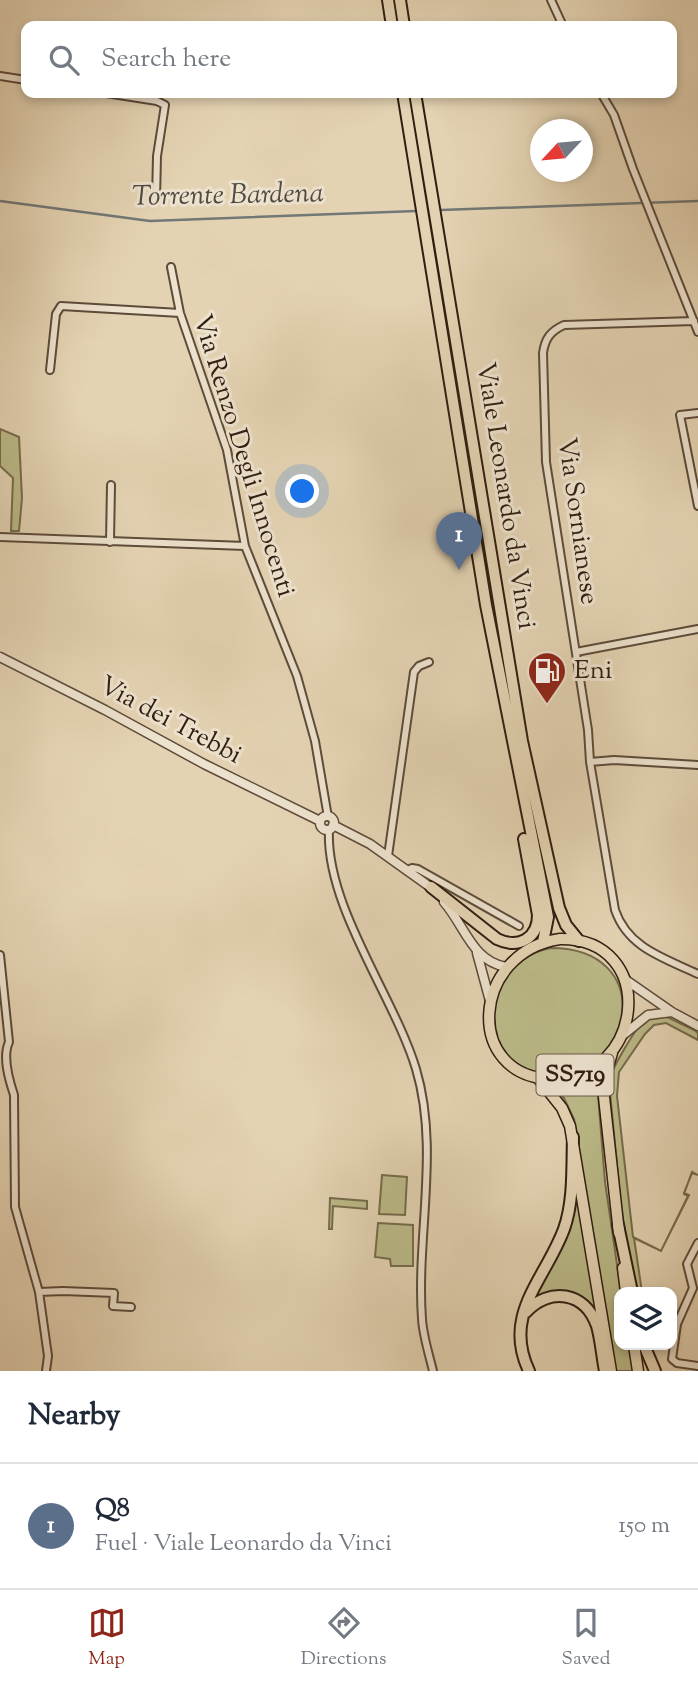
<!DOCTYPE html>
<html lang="en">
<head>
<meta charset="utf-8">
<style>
	:root { --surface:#fff; --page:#f6f6f7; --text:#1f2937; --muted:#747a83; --line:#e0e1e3; --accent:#8f2418 }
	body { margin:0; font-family:"Sorts Mill Goudy",serif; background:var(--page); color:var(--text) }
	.controls { position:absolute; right:21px; bottom:21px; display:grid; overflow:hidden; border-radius:14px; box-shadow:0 4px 10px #0003 }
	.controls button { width:63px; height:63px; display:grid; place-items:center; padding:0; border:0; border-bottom:2px solid var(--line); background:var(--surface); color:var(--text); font:35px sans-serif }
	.compass { position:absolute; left:530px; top:119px; width:63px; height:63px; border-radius:50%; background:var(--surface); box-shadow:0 4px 10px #0003; rotate:244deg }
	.you { position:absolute; left:303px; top:492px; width:24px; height:24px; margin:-18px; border:5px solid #fff; border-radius:50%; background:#1a73e8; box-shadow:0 0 0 10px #1a73e833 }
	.badge { display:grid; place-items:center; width:46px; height:46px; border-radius:50%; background:var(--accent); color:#fff; font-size:23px; font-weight:700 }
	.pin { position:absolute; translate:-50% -58px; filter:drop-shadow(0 2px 4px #0008) }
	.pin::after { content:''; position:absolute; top:37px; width:24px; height:21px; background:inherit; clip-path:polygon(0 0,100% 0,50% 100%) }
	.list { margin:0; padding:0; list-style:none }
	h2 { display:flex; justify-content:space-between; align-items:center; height:91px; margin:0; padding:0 28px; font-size:30px }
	h2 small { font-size:23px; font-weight:400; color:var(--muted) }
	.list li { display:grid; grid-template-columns:46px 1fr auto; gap:21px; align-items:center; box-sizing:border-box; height:126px; padding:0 28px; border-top:2px solid var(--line) }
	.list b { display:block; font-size:26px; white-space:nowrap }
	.list p { margin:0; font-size:23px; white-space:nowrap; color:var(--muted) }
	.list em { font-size:23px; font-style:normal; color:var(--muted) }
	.icon { flex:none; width:38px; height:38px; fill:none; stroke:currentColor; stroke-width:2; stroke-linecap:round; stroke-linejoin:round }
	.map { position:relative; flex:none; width:698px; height:1371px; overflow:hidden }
	.search { position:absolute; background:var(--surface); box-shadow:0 4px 10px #0003; left:21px; right:21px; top:21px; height:77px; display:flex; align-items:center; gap:18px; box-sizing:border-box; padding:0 24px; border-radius:14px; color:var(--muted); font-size:26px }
	.sheet { height:217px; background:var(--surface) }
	nav { display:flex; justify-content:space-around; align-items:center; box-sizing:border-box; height:98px; border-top:2px solid var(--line); background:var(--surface); font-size:19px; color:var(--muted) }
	nav a { display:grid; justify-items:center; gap:4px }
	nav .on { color:var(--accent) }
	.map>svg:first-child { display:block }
	.green { fill:#bbba88; stroke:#766c4c; stroke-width:2 }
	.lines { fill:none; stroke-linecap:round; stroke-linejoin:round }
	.stream { stroke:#717876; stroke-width:2.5 }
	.minor-casing { stroke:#5d4b3a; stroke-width:10 }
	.tertiary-casing { stroke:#5d4b3a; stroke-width:11 }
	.primary-casing { stroke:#301e11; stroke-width:13 }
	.trunk-casing { stroke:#301e11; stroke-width:14 }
	.motorway-casing { stroke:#301e11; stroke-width:14 }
	.minor { stroke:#ede2ce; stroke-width:6 }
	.tertiary { stroke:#ede2ce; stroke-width:8 }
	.primary { stroke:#e4d3b3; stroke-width:10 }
	.trunk { stroke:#e4d3b3; stroke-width:10 }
	.motorway { stroke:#e4d3b3; stroke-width:10 }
	.labels { text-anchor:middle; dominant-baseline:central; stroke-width:6; stroke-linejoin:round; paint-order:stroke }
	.shield { fill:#ede2ce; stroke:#69594a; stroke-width:2 }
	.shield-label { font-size:24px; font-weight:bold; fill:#301e11 }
	.street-label { font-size:26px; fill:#301e11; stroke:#ede2ce }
	.poi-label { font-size:26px; fill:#301e11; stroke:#ede2ce; text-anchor:start }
	.water-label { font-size:28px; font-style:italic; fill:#504b43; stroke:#ede2ce }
</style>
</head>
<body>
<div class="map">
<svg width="698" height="1371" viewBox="0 0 698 1371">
	<rect width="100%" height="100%" fill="#e4d3b3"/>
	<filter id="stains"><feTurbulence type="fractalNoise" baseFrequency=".00286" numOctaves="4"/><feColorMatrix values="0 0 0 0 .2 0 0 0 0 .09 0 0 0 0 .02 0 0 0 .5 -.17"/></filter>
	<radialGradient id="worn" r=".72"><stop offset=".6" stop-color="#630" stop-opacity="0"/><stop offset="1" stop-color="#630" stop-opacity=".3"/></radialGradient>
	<path class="green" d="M0 429 19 437 22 498 19 531H11L13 478 0 466Z
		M551 948C658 948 635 1079 548 1075 474 1071 476 963 551 948Z
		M663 1015 694 1030 698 1033V1040L666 1023 654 1025 645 1034 619 1072 617 1096 633 1237 661 1251 688 1196 684 1194 692 1172 698 1175 692 1173 684 1193 689 1195 661 1251 634 1238 642 1292H635L621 1206 609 1082C610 1071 637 1025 646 1019 650 1017 658 1016 663 1015Z
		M596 1070 605 1182 621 1292 619 1345H629L634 1371H615L574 1119 564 1098 551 1084Z
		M382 1175 407 1177 405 1215 379 1214Z
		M573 1187 578 1196 597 1317 590 1307 547 1294 532 1298 558 1251Z
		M330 1198 367 1201V1209L333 1206 332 1229H329Z
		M378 1223 413 1225V1266H391L390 1259 375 1257Z"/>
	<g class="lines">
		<path class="stream" d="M0 201 150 221 416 211
			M441 210 698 201"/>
		<defs>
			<path id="minor" d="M551 0 563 26
				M0 76 26 80
				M106 93 157 101 165 105 157 156 156 200
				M601 93 614 115 633 169 698 332
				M171 267 180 313 227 450 245 546 297 676 315 741 328 817
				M50 370 56 314 61 306 180 313
				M698 413 680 415 698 506
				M0 537 245 546
				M110 542 111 485
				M576 652 698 629
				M590 762 588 730 546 462 543 353C545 338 551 331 564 325L694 321
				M698 765 614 760 590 762 615 910C628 948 664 958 698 974
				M329 829C325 906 394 996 416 1069 440 1149 416 1236 422 1319 423 1336 429 1354 433 1371
				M388 856 414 672 419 666 429 662
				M408 870 412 868 418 869 519 926
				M0 955 9 1042C2 1057 9 1080 14 1095L15 1207 39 1292 48 1356 46 1371
				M698 1243 687 1264 693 1288 677 1324 672 1359 677 1363 698 1366
				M39 1292 63 1291 114 1293 113 1306 131 1307"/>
			<path id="tertiary" d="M0 657 105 710 204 764 320 821
				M320 823a7 7 0 1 1 14 0a7 7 0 1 1-14 0Z
				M333 825 370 844 433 889
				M444 902C465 926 472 961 506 967
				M477 953 490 1001
				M626 980 672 1012 698 1026
				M622 1036 648 1015 672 1012"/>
			<path id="primary" d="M560 939C660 938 644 1081 552 1079 463 1077 471 952 560 939Z
				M612 1053 604 1080V1097L619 1233
				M538 1078 562 1108 570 1126 611 1371
				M623 1268 626 1292
				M634 1345 638 1371"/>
			<path id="trunk" d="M388 0 392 26
				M400 0 404 26
				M403 93 486 605 548 917 543 942
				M415 93 522 741 559 908 566 925 579 941
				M431 887 497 939C518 949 538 939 538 915L524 839"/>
			<path id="motorway" d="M618 1225 632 1292
				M526 1312C549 1287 585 1291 597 1326 601 1340 602 1356 605 1371
				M644 1345 655 1371
				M529 1371C502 1314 545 1280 564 1229 574 1201 572 1167 573 1137"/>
		</defs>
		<use href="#minor" class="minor-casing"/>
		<use href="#tertiary" class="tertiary-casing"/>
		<use href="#primary" class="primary-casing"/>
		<use href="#trunk" class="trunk-casing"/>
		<use href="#motorway" class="motorway-casing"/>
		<use href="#minor" class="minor"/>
		<use href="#tertiary" class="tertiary"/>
		<use href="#primary" class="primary"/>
		<use href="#trunk" class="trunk"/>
		<use href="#motorway" class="motorway"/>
	</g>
	<defs>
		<symbol id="fuel-pin" viewBox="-11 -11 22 30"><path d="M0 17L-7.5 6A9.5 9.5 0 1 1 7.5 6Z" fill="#8f2418" stroke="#ede2ce"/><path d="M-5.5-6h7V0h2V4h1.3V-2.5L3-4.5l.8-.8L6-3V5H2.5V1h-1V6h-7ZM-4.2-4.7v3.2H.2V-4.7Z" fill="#fff"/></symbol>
	</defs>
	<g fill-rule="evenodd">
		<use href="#fuel-pin" x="525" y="649" width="44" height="60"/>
	</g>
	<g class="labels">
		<rect class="shield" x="536.5" y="1054.5" width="77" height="41" rx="5"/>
		<g class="shield-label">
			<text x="575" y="1075">SS719</text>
		</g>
		<g class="street-label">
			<text transform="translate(243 456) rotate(73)">Via Renzo Degli Innocenti</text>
			<text transform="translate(505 496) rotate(81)">Viale Leonardo da Vinci</text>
			<text transform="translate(577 521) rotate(82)">Via Sornianese</text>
			<text transform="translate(170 721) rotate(28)">Via dei Trebbi</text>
		</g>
		<g class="poi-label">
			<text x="574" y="671">Eni</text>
		</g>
		<g class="water-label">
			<text transform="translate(228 196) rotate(-1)">Torrente Bardena</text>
		</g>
	</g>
	<rect width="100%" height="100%" filter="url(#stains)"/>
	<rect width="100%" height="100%" fill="url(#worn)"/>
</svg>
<div class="controls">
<button><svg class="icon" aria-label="layers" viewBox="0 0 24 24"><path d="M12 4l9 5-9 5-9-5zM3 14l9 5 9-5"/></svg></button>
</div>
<svg class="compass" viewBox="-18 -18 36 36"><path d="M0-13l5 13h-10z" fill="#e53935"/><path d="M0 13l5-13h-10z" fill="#747a83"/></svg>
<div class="you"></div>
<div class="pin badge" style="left:459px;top:570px;background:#5c6f8a">1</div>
<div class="search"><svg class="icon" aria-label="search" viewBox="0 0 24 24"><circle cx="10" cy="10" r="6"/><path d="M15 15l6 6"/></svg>Search here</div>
</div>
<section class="sheet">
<h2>Nearby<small></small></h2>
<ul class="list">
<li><span class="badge" style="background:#5c6f8a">1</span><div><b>Q8</b><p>Fuel · Viale Leonardo da Vinci</p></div><em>150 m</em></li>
</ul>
</section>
<nav>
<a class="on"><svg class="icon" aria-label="map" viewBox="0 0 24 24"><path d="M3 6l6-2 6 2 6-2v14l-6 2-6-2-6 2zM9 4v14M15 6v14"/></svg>Map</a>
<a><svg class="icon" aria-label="directions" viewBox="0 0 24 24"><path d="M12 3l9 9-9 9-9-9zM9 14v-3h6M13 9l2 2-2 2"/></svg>Directions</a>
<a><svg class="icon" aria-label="saved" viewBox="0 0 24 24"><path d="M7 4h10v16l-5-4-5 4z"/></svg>Saved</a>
</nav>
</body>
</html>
